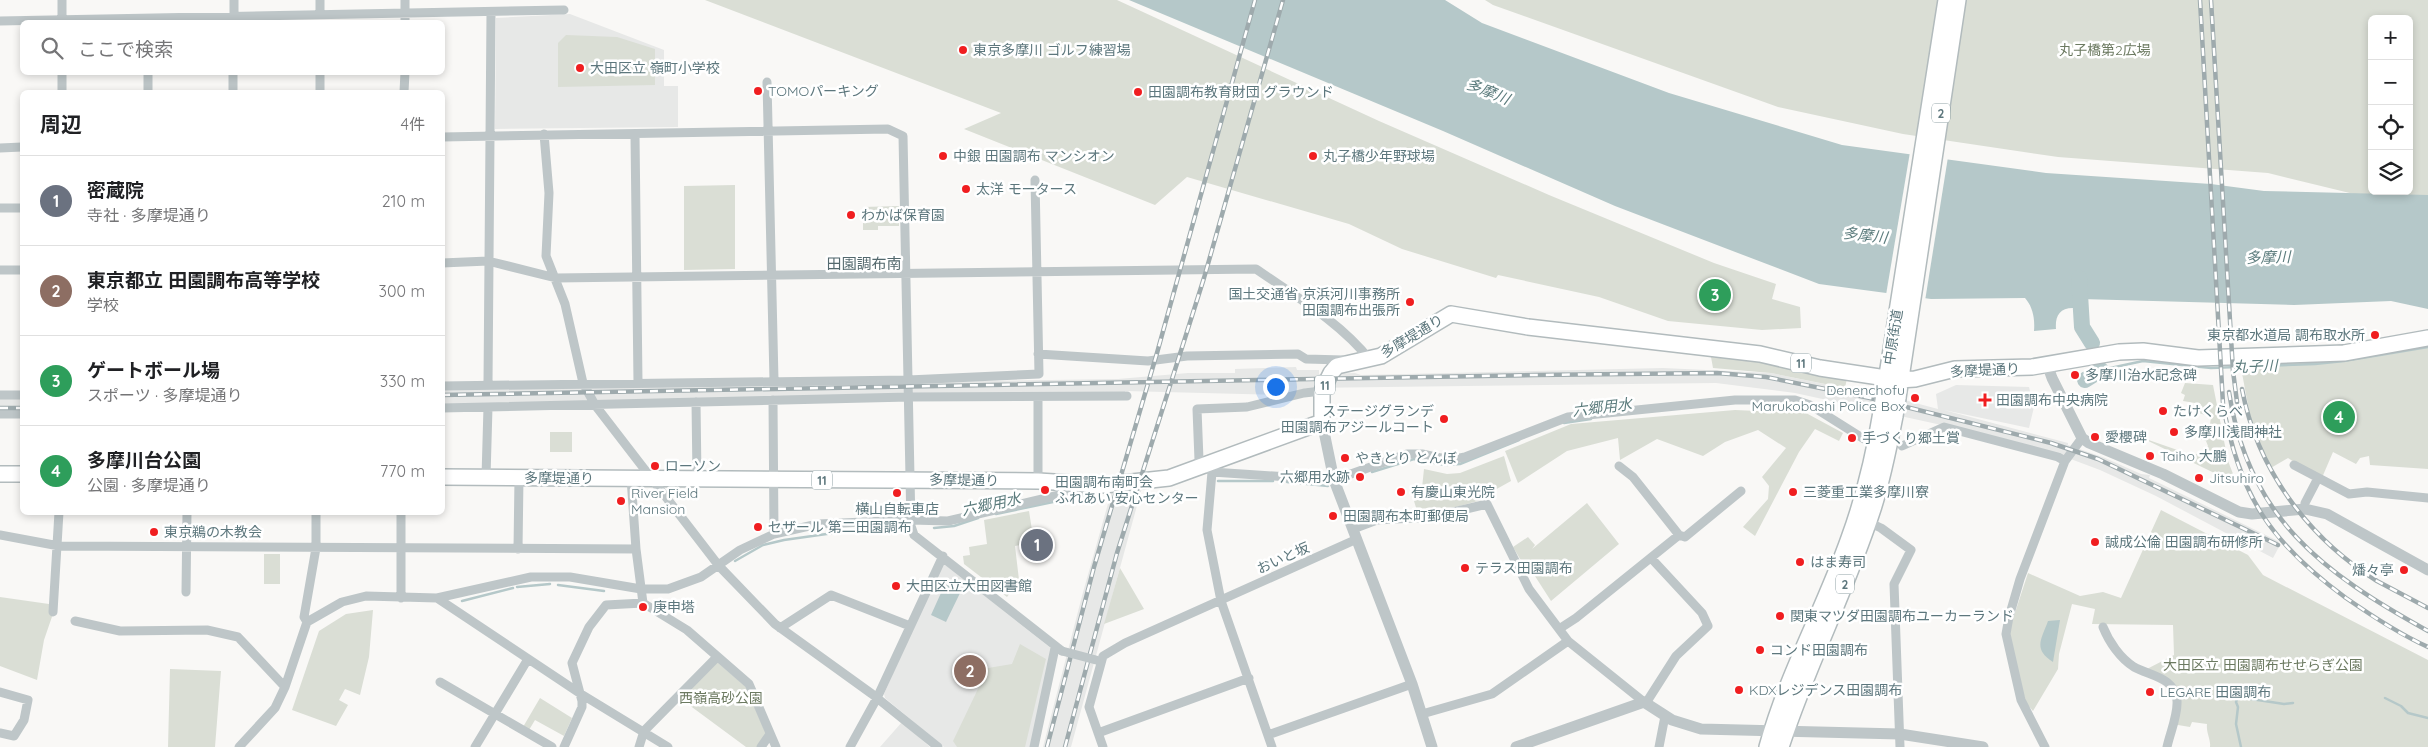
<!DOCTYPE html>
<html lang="ja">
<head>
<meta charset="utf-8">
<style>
	:root { --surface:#fff; --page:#f2f2f2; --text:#202124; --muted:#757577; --line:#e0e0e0; --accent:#db2777 }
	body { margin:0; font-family:Quicksand,"Noto Sans JP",sans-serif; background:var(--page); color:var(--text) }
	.controls { position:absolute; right:15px; top:15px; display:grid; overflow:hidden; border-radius:8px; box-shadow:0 2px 8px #0003 }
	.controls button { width:45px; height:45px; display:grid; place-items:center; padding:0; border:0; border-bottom:1px solid var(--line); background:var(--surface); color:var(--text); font:25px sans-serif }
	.you { position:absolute; left:1275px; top:386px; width:18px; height:18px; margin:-12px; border:4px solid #fff; border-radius:50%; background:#1a73e8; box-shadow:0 0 0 8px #1a73e833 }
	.badge { display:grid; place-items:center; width:32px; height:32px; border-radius:50%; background:var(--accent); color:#fff; font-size:16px; font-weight:700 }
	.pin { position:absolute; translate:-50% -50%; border:2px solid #fff; box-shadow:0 1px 5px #0006 }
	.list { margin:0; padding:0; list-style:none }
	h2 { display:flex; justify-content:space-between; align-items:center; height:65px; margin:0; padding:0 20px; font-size:21px }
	h2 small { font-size:16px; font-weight:400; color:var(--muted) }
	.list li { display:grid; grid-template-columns:32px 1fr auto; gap:15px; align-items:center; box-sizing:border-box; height:90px; padding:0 20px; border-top:1px solid var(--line) }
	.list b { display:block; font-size:19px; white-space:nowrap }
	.list p { margin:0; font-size:16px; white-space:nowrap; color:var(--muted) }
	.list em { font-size:16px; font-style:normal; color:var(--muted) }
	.icon { flex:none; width:28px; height:28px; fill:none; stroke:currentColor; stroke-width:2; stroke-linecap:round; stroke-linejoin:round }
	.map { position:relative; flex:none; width:2428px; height:747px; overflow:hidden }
	.search { position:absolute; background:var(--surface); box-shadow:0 2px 8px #0003; left:20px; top:20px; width:425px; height:55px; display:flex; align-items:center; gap:12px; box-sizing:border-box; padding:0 18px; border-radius:8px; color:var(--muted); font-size:19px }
	.panel { position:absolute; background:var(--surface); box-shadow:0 2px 8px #0003; left:20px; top:90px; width:425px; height:425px; border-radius:8px }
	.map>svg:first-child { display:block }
	.built { fill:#e7e8e7 }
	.green { fill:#daded5; fill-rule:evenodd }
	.water { fill:#b5c8c9 }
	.pier { fill:#f9f8f6 }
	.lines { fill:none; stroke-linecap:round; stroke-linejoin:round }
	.stream { stroke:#b5c8c9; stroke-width:2.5 }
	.river { stroke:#b5c8c9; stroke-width:16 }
	.primary-casing { stroke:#b2bbbd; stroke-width:18 }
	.minor { stroke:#bec6c8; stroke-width:9 }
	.tertiary { stroke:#bec6c8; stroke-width:11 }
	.primary { stroke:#fff; stroke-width:15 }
	.rail-casing { stroke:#9eaaad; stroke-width:4.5 }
	.rail { stroke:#fff; stroke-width:2.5; stroke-dasharray:8; stroke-linecap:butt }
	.primary-bridge-casing { stroke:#b2bbbd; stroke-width:18; stroke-linecap:butt }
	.minor-bridge { stroke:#bec6c8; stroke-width:9 }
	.primary-bridge { stroke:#fff; stroke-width:15 }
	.poi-dot { fill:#f01e20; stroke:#fff; stroke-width:2 }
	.labels { text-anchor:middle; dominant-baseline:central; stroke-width:5; stroke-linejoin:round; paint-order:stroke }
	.shield { fill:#fff; stroke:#8ea0a4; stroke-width:1 }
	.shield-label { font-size:12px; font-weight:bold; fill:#5d777d }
	.poi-label { font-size:14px; fill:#5d777d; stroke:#fff; text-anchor:start }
	.park-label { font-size:14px; fill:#6c7a61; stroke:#fff }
	.street-label { font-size:14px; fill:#5d777d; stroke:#fff }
	.water-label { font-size:15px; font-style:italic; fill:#5c7c7d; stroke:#fff }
	.neighbourhood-label { font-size:15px; fill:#54696e; stroke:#fff }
</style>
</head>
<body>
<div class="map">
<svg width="2428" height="747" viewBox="0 0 2428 747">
	<rect width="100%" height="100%" fill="#f9f8f6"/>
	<path class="built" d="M570 14 664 50V86H678V127L495 129 496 18Z
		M1296 367 1297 370H1319V374L1355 373 1361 375 1663 368 1771 373 1844 388 1845 386 1874 392 1938 409 1936 394 1956 385 2029 387 2034 407 2029 428 1944 410 2068 443V445L2105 458 2141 474 2150 475 2149 478 2278 541 2280 545 2273 558 2156 496 2100 470 2060 455 1969 431 1795 393 1716 383 1306 388 1285 395 1125 391V394L443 405 442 389 1118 379 1188 373H1235V369Z
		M22 397V412H0V398Z
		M1141 491 1071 747H1043L1082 596 1111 493Z
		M944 564 1052 649 1030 747H944L885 698 884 694 940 566Z
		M902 722 930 747H880Z"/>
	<path class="green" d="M705 0H1117L1379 121 1549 195 1714 263 1776 284 1772 299 1800 307 1801 328 1762 330 1668 321 1599 297 1498 275 1496 278 1402 249 1349 224 1187 177 1155 205 964 129 1001 113Z
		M1485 0H2428V212L2268 173 2058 157 1903 134 1778 107 1493 5ZM2372 19H2409V191H2372Z
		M566 35 617 37 655 49V85L558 87V43Z
		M735 185V269L684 270V186Z
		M899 206V226H878V230H863V207Z
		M2428 338V469L2370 465 2369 456 2360 458 2356 464 2333 452 2321 480 2288 458 2269 469 2253 432 2239 357Z
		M1711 357 1771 363 1847 378 1845 388 1771 373 1713 368Z
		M2185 383 2213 385 2228 461 2237 484 2140 437 2186 453 2203 455 2208 446 2206 441 2196 438 2195 433 2209 432 2211 417 2199 413 2201 404 2183 401 2185 395 2181 393Z
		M1735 410 1806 413 1843 433 1839 441 1815 429 1799 452 1755 536 1743 527 1768 499 1769 486 1762 477 1786 448 1758 430 1725 442 1703 456 1657 439 1620 460 1618 438 1567 451 1518 483 1505 451 1571 424Z
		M550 432H572V452H550Z
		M1504 456 1511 481 1493 491 1489 498 1434 513 1418 514 1414 501 1418 499V488H1422L1424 469 1447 474 1460 473Z
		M1587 503 1619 544 1551 601 1533 573 1529 574 1513 547 1528 537 1535 545 1532 549Z
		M2161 510 2248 555 2263 575 2428 660V747H2210C2211 739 2206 733 2207 724L2192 722 2190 727 2172 724 2176 708 2167 682 2145 670 2174 655 2173 625 2092 624 2095 609 2072 604 2059 654 2058 669 2033 711 2026 703 2008 634 2028 573 2080 596 2103 592 2121 598Z
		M1029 511 1034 543 1015 546 1019 580 1007 597 964 564 963 556 970 555 969 547 987 544 984 520Z
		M264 554H280V584H264Z
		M1120 568 1144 609 1104 624Z
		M0 597 56 605 44 640 37 680 0 666Z
		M373 610 369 657 360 695 345 689 339 700 348 705 336 726 292 710 319 631 346 614Z
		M1020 644 1046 659 1025 747H957L953 741 988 668 1012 664Z
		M716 661 746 687 766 734 757 747H746L681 699Z
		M170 669 221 671 215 747H168Z
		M540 698 572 718 564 736 535 720 529 730 523 727Z"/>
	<path class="water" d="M1129 0H1445L1482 23 1669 93 1842 145 2046 173 2211 184 2264 191 2428 195V309L2391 301 2294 305 2081 299 2073 308C2059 308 2055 317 2056 329L2034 331C2035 319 2033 307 2025 298L1931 299 1819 284 1615 206 1443 131Z
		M945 584 961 591 946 622 931 615Z
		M2060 620 2053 662C2033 649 2041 640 2048 621Z"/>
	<path class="pier" d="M1910 152 1948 157 1925 301 1886 295Z"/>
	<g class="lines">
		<path class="stream" d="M2099 367 2101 370 2143 361 2211 368 2315 364 2344 361 2428 347
			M1564 423 1591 419
			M1372 472 1414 459 1445 465 1460 464 1519 440
			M1218 481H1273
			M1287 482 1328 486
			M1064 500 1083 495
			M996 514 1053 502
			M934 528 954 526 978 518
			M735 561 763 545 784 540 862 529 877 531 900 530
			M558 585 604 591
			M517 587 550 584
			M462 601 513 588
			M2385 698 2401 706 2408 713 2428 718
			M2241 747 2236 724 2238 707 2236 702 2238 697 2284 704 2293 703"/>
		<path class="river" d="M2079 278 2082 327 2092 343
			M2085 380 2101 370"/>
		<defs>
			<path id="primary" d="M1885 388 1946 0
				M1898 398 1958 0
				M0 474H22
				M442 477 1038 481 1104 485 1169 478 1322 422V391L1331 373 1337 366 1381 356 1451 314 1528 327 1760 354 1820 368 1899 380 1915 379 1955 369 2032 367 2119 352 2143 351 2198 358 2344 353 2428 338
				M1767 747C1787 674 1824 609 1849 538 1864 497 1874 455 1881 412
				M1781 747C1807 666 1847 590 1873 509 1883 478 1889 447 1895 416"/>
		</defs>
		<use href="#primary" class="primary-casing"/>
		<path class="minor" d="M62 0V22
			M320 0V22
			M0 21 564 10
			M234 22V0
			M405 22V0
			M767 82 774 380
			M62 92V72
			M148 92V72
			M233 92V72
			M320 92V72
			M404 92 405 72
			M544 134 549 193 546 256 565 304 583 383 595 405 719 566 775 624 872 694 938 747
			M635 135 638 382
			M442 137 888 129 903 136 911 526 914 535 1062 651
			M0 148 22 147
			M0 208H22
			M442 263 488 261 556 278 1256 269C1295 296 1340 322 1370 360
			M0 270H22
			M1038 354 1148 361 1187 356 1298 354 1306 359 1343 360
			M488 384 491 13
			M442 386 908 380 1039 374 1035 180
			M1322 391 1304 393 1247 407 1197 409 1199 460 1212 472 1334 480 1407 454H1422L1450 460 1465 457 1568 417 1735 400H1795L1810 405 1864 439
			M0 395H22
			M773 400 774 534
			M696 402 697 478
			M442 408 909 397 1127 396
			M0 414H22
			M1902 446 1944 427 2058 457 2065 461
			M2294 465 2349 494 2367 492 2428 498
			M1619 466 1633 477 1679 535 1685 537 1741 491
			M1212 472 1207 530 1221 601 1272 747
			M486 477 488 407
			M631 478 636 549 643 603
			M1038 481V397
			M2305 509V503L2318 478
			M1868 522 1881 528 1911 550 1894 584 1900 747
			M1353 529 1377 520 1432 517 1487 504 1529 589 1568 641 1644 702
			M0 535 59 546 636 549
			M518 549 519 478
			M186 592 187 512
			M401 598V512
			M437 598 581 694 668 747
			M53 612 59 512
			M75 621 120 631 207 630 238 637 285 687
			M307 622 342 602 366 596 437 598 531 577H570L641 589H668L701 577 740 550 774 534 818 524 911 520 948 521 1089 488
			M2103 627C2109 642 2120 658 2134 667 2150 676 2175 677 2177 701 2178 715 2170 733 2167 747
			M780 628 831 595 910 626
			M1559 629 1576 618 1679 535
			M440 682 552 747
			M0 692 28 700 24 720 14 736 0 733
			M1646 703 1676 656 1708 626 1702 613 1651 558
			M1422 714 1492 694 1568 641
			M1098 733 1249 678
			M1268 735 1412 684
			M239 747 275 708 285 687 307 622 304 617 316 548V512
			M475 747 528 659
			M564 747 582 707V701L572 663 589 627 606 605 643 603 687 630 749 684 776 747
			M639 747 644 731 717 657
			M761 747 770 734
			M850 747 877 698 943 556
			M1034 747 1055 648
			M1103 747 1089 707 1103 656 1125 643 1357 539
			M1659 747 1665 716
			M2045 747 2021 700 2006 634 2009 617 2020 579 2065 461 2082 438"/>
		<path class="tertiary" d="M2047 364 2052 378 2082 438 2089 443 2163 474 2239 512 2252 514 2305 509 2327 514 2428 570
			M1322 422 1334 480 1412 684 1432 747
			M1516 747 1644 702 1672 720 1701 729 1900 734 1983 747"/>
		<use href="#primary" class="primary"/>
		<defs>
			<path id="rail" d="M2200 0 2223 404C2239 496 2271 543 2346 598 2372 616 2399 634 2428 647
				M2211 0 2233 371 2237 402
				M2242 389C2257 469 2308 538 2377 581 2394 590 2411 599 2428 608
				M2229 392C2248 518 2323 573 2428 631
				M442 395 1535 375 1717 373 1766 377 1870 398 2051 443 2098 459 2278 545
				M0 408H22
				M1047 747 1094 567 1157 353 1255 0
				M1065 747 1117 553 1204 278 1283 0"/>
		</defs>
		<use href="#rail" class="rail-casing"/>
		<use href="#rail" class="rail"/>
		<defs>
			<path id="primary-bridge" d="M1881 412 1884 395
				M1895 416 1898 398"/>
		</defs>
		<use href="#primary-bridge" class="primary-bridge-casing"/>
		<path class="minor-bridge" d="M1062 651 1096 660"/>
		<use href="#primary-bridge" class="primary-bridge"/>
	</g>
	<g class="poi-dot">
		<circle cx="963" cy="50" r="5"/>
		<circle cx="580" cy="68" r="5"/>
		<circle cx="758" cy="91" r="5"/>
		<circle cx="1138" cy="92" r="5"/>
		<circle cx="943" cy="156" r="5"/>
		<circle cx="1313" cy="156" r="5"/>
		<circle cx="966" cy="189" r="5"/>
		<circle cx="851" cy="215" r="5"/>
		<circle cx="1410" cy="302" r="5"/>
		<circle cx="2375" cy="335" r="5"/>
		<circle cx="2075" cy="375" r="5"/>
		<circle cx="1915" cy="398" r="5"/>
		<path d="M1982.5 392.5h5v5h5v5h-5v5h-5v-5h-5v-5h5z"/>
		<circle cx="2163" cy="411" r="5"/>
		<circle cx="1444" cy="419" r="5"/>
		<circle cx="2174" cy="432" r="5"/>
		<circle cx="2095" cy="437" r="5"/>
		<circle cx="1852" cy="438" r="5"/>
		<circle cx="2150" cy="456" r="5"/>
		<circle cx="1345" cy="458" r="5"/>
		<circle cx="655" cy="466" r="5"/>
		<circle cx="1360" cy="477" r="5"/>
		<circle cx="2199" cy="478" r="5"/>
		<circle cx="1045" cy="490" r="5"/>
		<circle cx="1401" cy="492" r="5"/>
		<circle cx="1793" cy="492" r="5"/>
		<circle cx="897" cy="493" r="5"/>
		<circle cx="621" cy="501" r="5"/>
		<circle cx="1333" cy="516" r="5"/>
		<circle cx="758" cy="527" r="5"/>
		<circle cx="154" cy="532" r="5"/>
		<circle cx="2095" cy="542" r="5"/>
		<circle cx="1800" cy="562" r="5"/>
		<circle cx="1465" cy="568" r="5"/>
		<circle cx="2404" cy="570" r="5"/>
		<circle cx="896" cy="586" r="5"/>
		<circle cx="643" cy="607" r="5"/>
		<circle cx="1780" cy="616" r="5"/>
		<circle cx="1760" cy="650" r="5"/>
		<circle cx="1739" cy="690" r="5"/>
		<circle cx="2150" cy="692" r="5"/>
	</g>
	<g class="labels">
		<g class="shield">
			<rect x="1932" y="103.5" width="18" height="19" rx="4"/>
			<rect x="1791" y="353.5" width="20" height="19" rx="4"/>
			<rect x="1315" y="375.5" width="20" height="19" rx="4"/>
			<rect x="812" y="470.5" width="20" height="19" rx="4"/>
			<rect x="1836" y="574.5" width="18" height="19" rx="4"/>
		</g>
		<g class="shield-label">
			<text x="1941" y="113">2</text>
			<text x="1801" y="363">11</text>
			<text x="1325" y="385">11</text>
			<text x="822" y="480">11</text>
			<text x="1845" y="584">2</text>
		</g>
		<g class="poi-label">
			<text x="973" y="50">東京多摩川 ゴルフ練習場</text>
			<text x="590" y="68">大田区立 嶺町小学校</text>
			<text x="768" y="91">TOMOパーキング</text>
			<text x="1148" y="92">田園調布教育財団 グラウンド</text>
			<text x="953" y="156">中銀 田園調布 マンシオン</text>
			<text x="1323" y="156">丸子橋少年野球場</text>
			<text x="976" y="189">太洋 モータース</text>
			<text x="861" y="215">わかば保育園</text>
			<text x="1400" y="294" text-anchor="end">国土交通省 京浜河川事務所<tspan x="1400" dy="16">田園調布出張所</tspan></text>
			<text x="2365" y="335" text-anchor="end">東京都水道局 調布取水所</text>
			<text x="2085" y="375">多摩川治水記念碑</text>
			<text x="1905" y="390" text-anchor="end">Denenchofu<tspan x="1905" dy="16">Marukobashi Police Box</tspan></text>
			<text x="1996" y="400">田園調布中央病院</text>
			<text x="1434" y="411" text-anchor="end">ステージグランデ<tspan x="1434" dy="16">田園調布アジールコート</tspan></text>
			<text x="2173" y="411">たけくらべ</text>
			<text x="2184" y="432">多摩川浅間神社</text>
			<text x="2105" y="437">愛櫻碑</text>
			<text x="1862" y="438">手づくり郷土賞</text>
			<text x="2160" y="456">Taiho 大鵬</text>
			<text x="1355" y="458">やきとり とんぼ</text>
			<text x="665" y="466">ローソン</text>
			<text x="1350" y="477" text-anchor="end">六郷用水跡</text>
			<text x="2209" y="478">Jitsuhiro</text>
			<text x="1055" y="482">田園調布南町会<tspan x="1055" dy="16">ふれあい 安心センター</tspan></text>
			<text x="1411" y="492">有慶山東光院</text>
			<text x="1803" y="492">三菱重工業多摩川寮</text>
			<text x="631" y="493">River Field<tspan x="631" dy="16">Mansion</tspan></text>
			<text x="897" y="509" text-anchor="middle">横山自転車店</text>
			<text x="1343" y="516">田園調布本町郵便局</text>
			<text x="768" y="527">セザール 第二田園調布</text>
			<text x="164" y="532">東京鵜の木教会</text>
			<text x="2105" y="542">誠成公倫 田園調布研修所</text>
			<text x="1810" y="562">はま寿司</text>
			<text x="1475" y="568">テラス田園調布</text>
			<text x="2394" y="570" text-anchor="end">燔々亭</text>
			<text x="906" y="586">大田区立大田図書館</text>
			<text x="653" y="607">庚申塔</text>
			<text x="1790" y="616">関東マツダ田園調布ユーカーランド</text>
			<text x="1770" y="650">コンド田園調布</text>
			<text x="1749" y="690">KDXレジデンス田園調布</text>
			<text x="2160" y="692">LEGARE 田園調布</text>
		</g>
		<g class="park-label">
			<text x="2105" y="50">丸子橋第2広場</text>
			<text x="2263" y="665">大田区立 田園調布せせらぎ公園</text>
			<text x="721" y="698">西嶺高砂公園</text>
		</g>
		<g class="street-label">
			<text transform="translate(1412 336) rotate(-31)">多摩堤通り</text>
			<text transform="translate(1893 337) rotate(-81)">中原街道</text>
			<text transform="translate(1985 370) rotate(-3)">多摩堤通り</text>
			<text x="559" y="478">多摩堤通り</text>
			<text transform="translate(964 480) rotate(1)">多摩堤通り</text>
			<text transform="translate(1283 558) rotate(-24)">おいと坂</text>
		</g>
		<g class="water-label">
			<text transform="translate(1488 91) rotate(22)">多摩川</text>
			<text transform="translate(1865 235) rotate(7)">多摩川</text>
			<text transform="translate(2268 257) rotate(-1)">多摩川</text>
			<text transform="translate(2255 366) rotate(-2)">丸子川</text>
			<text transform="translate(1602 407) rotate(-7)">六郷用水</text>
			<text transform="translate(991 504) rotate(-12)">六郷用水</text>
		</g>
		<g class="neighbourhood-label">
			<text x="864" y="263">田園調布南</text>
		</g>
	</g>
</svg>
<div class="controls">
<button>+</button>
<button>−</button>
<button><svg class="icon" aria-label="locate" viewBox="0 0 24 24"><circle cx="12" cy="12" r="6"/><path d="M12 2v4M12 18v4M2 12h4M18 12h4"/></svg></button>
<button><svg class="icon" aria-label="layers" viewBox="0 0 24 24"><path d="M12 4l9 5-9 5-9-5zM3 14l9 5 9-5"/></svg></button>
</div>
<div class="you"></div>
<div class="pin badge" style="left:1037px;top:545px;background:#6b7280">1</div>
<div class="pin badge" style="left:970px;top:671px;background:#8d6e63">2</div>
<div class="pin badge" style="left:1715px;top:295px;background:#2e9e5b">3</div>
<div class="pin badge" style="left:2339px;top:417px;background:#2e9e5b">4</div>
<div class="search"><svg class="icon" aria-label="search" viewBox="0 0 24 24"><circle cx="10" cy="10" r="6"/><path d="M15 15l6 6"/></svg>ここで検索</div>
<section class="panel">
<h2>周辺<small>4件</small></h2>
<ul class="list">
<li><span class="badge" style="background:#6b7280">1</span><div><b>密蔵院</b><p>寺社 · 多摩堤通り</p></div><em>210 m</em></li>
<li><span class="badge" style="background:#8d6e63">2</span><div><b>東京都立 田園調布高等学校</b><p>学校</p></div><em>300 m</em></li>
<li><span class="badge" style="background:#2e9e5b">3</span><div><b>ゲートボール場</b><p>スポーツ · 多摩堤通り</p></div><em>330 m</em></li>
<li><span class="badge" style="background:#2e9e5b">4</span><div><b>多摩川台公園</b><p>公園 · 多摩堤通り</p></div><em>770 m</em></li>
</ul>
</section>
</div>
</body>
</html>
